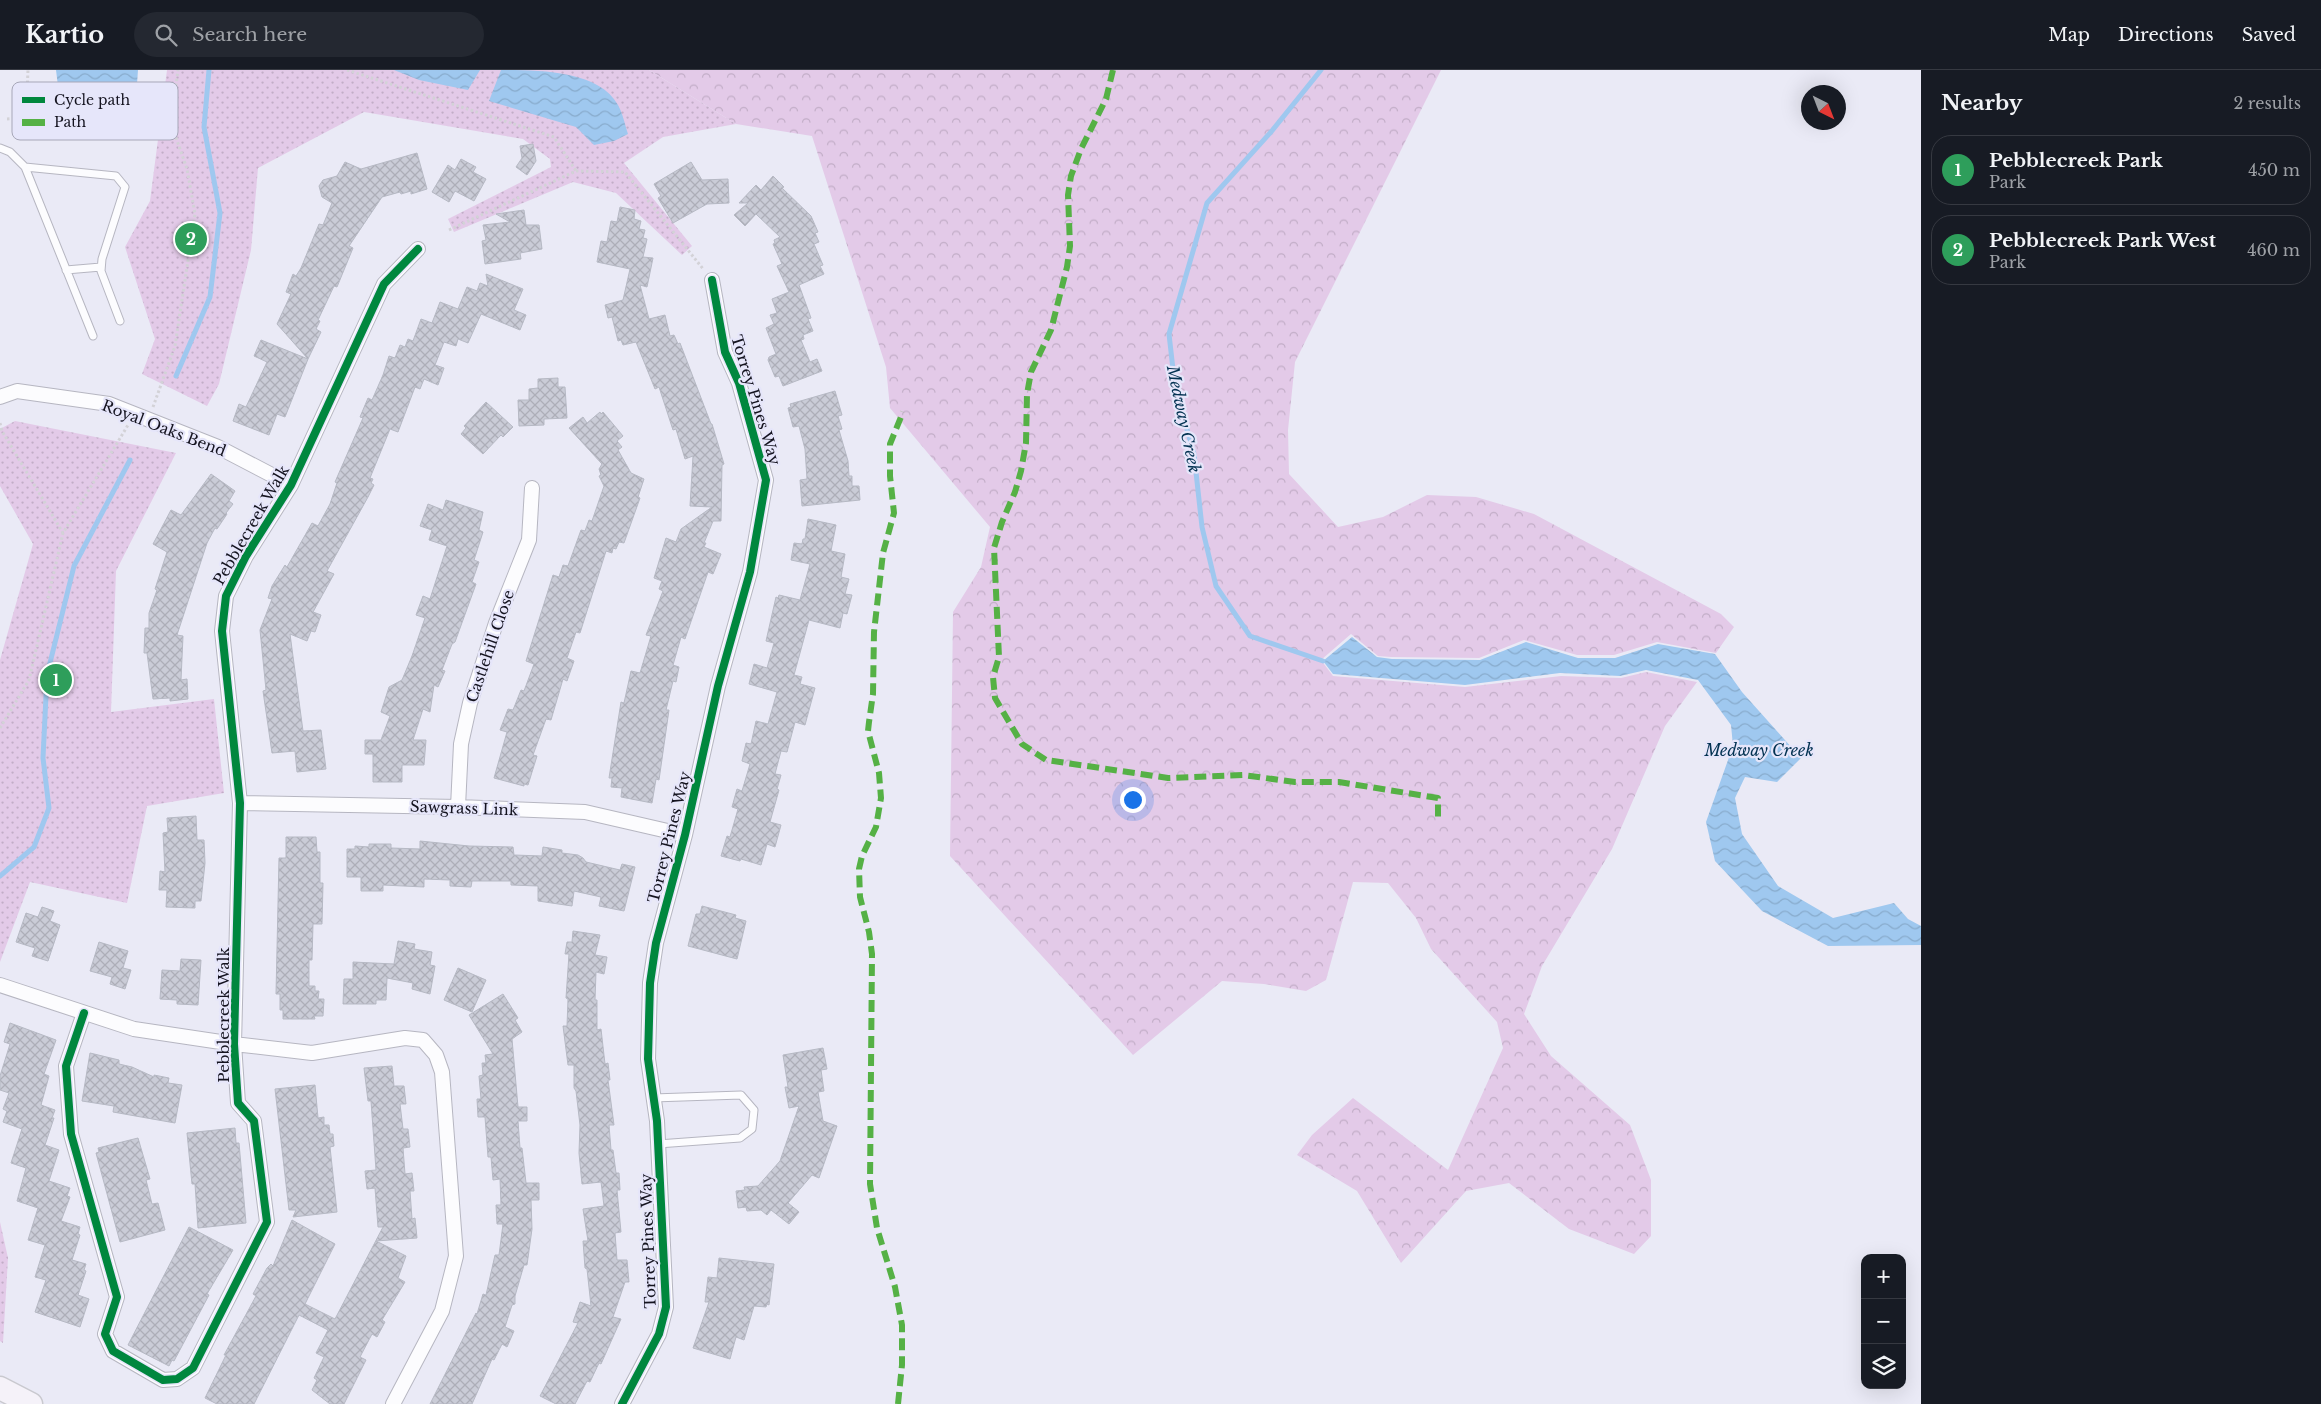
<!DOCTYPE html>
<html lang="en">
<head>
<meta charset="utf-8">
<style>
	:root { --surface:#171b24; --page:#242831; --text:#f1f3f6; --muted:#9ea1a6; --line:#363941; --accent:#afb0b7 }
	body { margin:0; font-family:"Libre Baskerville",serif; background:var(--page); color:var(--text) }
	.controls { position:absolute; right:15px; bottom:15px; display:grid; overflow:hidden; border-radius:10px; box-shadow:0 5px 20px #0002 }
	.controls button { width:45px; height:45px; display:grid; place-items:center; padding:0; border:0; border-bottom:1px solid var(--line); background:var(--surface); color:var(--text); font:25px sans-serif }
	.compass { position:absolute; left:1801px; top:15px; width:45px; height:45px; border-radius:50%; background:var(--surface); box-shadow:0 5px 20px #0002; rotate:138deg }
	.you { position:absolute; left:1132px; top:729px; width:18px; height:18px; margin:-12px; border:4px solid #fff; border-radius:50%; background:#1a73e8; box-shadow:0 0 0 8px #1a73e833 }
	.badge { display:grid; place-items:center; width:32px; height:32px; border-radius:50%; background:var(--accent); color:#fff; font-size:16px; font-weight:700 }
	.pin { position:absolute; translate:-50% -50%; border:2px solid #fff; box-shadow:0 1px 5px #0006 }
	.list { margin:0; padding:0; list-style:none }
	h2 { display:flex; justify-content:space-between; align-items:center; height:65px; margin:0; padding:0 20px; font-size:21px }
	h2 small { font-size:16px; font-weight:400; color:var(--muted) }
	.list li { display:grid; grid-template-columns:32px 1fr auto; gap:15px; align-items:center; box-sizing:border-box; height:70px; margin:0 10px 10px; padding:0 10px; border:1px solid var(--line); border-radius:20px }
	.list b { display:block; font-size:19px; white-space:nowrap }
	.list p { margin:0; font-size:16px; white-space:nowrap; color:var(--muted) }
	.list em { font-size:16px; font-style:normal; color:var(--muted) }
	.icon { flex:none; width:28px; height:28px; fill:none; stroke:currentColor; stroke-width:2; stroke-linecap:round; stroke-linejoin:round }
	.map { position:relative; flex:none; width:1921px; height:1334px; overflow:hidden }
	header { display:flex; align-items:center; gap:30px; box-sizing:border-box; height:70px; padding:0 25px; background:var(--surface); border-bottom:1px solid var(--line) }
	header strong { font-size:24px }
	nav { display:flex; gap:28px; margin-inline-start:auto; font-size:18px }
	.search { width:350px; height:45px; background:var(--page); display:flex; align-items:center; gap:12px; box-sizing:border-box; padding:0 18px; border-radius:28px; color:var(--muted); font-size:19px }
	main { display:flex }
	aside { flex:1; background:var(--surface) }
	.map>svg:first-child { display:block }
	.forest { fill:url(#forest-crowns) }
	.park { fill:url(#park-dots) }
	.water { fill:url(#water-waves) }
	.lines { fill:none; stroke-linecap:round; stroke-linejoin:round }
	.stream { stroke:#9fc8ef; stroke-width:5 }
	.building { fill:url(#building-cross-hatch); stroke:#b6b9c4 }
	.service-casing { stroke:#b6b6c1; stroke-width:9 }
	.minor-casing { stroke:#b6b6c1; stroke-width:16 }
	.primary-casing { stroke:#c9c9cf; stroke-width:25 }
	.path { stroke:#d3d2d7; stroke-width:3; stroke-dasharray:2.5 2.5; stroke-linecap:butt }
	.service { stroke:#fcfcfe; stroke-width:7 }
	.minor { stroke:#fcfcfe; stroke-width:14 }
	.primary { stroke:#f5f2f9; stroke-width:22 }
	.quiet { stroke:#55b145; stroke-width:6; stroke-dasharray:12 6; stroke-linecap:butt }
	.cycleway-casing { stroke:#e6e6fa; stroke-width:11 }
	.cycleway { stroke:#00873e; stroke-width:8 }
	.labels { text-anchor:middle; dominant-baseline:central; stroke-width:4.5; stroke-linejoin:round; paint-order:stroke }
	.street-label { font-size:15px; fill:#14131f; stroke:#e6e6fa }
	.water-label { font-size:16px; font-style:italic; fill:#023151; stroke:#e6e6fa }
	.key { fill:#e6e6fa; stroke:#a7a7b8; stroke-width:1 }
	.key-label { font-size:14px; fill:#14131f }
</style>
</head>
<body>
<header>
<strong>Kartio</strong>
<div class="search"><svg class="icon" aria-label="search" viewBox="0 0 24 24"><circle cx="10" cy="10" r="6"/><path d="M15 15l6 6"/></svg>Search here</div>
<nav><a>Map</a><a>Directions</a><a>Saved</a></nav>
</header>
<main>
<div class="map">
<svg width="1921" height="1334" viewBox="0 0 1921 1334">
	<defs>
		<pattern id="forest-crowns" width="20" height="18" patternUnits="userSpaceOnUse" patternTransform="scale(1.25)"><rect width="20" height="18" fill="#e3cae8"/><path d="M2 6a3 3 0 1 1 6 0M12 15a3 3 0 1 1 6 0" fill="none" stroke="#c2adc7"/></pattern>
		<pattern id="park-dots" width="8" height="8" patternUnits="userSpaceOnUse" patternTransform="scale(1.25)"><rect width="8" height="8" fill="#e3cae8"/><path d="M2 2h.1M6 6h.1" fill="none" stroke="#c2adc7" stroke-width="1.8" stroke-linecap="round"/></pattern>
		<pattern id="water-waves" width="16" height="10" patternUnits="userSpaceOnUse" patternTransform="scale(1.25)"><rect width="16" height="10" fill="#9fc8ef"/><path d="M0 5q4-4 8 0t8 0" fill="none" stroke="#88abcc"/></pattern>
		<pattern id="building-cross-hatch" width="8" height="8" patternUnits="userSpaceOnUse" patternTransform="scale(1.25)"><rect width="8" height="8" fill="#caccd7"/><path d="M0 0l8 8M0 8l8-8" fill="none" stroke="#adaeb8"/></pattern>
	</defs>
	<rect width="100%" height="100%" fill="#eaeaf6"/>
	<path class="forest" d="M649 0H1441L1295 292 1288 360 1289 404 1338 457 1383 447 1427 425 1476 427 1534 444 1721 544 1734 557 1716 583 1657 572 1614 585H1577L1524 570 1479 588 1391 587 1378 586 1351 564 1321 590 1333 606 1465 617 1561 606 1621 608 1646 602 1697 612 1665 656 1612 779 1542 896 1524 944 1551 986 1630 1055 1651 1110V1166L1634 1184 1569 1159 1509 1113 1466 1121 1401 1193 1357 1121 1297 1085 1312 1065 1353 1028 1448 1100 1503 978 1497 952 1431 879 1416 848 1388 813 1353 812 1326 910 1306 921 1264 914 1222 911 1133 985 950 786 953 542 981 497 990 457 890 338 886 297 812 66 736 54Z"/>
	<path class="park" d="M167 0H649L736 54 663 67 624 93 692 176 682 185 616 123 573 112 454 162 448 149 551 97 550 89 523 69 364 42 258 98 251 180 219 314 207 336 142 304 155 269 125 177 150 131Z
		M15 351 176 383 116 501 111 642 214 629 224 723 147 736 127 833 30 812 0 892V590L33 474 0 416V359Z
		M0 1152 8 1188 3 1273 0 1271Z"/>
	<path class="water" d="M56 0H138L137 14 125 29C104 28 74 31 58 16Z
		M394 0H480L468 20 419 10Z
		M501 0C537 0 599 0 618 35 623 44 625 55 628 64L614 71 594 75 576 57 489 31Z
		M1352 567 1377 587 1392 589 1480 590 1526 572 1578 588H1615L1658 574 1715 584 1742 622 1801 688 1777 712 1745 707 1735 728 1742 764 1778 816 1833 848 1894 833 1908 849 1921 856V875L1828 876 1762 841 1715 791 1706 752 1733 676 1731 655 1698 610 1646 600 1620 606 1560 603 1465 615 1333 604 1323 591Z"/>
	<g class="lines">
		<path class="stream" d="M1321 0 1271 62 1207 133 1169 264 1175 317 1194 384 1202 457 1216 516 1250 566 1323 591
			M176 306 210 227 220 143 204 57 209 0
			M0 806 34 777 49 738 43 688 47 605 74 496 130 390"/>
	</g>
	<path class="building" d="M533 74 536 91 527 105 516 97 522 88 520 76Z
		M417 83 427 119 411 124V121L401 124 400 122 382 127 349 176 353 178 337 217 334 216 318 250 320 251 316 259 321 262 308 289 277 254 291 224 286 222 293 204 296 206 301 198 319 154 323 155 332 133 322 127 319 116 323 110 337 106 345 92 361 99Z
		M461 89 476 97 473 102 486 109 474 131 455 121 449 132 432 122 448 95 455 100Z
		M691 92 702 110 728 109 729 133 707 134 673 153 658 128 661 126 654 114Z
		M773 106 784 117 782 118 811 146 818 162 815 163 819 172 814 174 823 195 820 196 824 204 799 215 811 248 808 249 813 261 803 265 804 269 801 270 810 292 817 289 822 301 783 316 779 306 775 307 768 290 769 287 776 284 766 258 774 254 770 245 777 243 772 229 789 222 777 196 782 194 773 174 775 173 774 170 780 167 756 144 745 156 734 145 748 133H739L756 115 761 120Z
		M620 137 635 140 634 149 641 151 639 159 645 160 643 168 647 169 643 187 653 188 647 217 640 215 649 249 665 245 670 266 674 265 678 274 680 273 711 354H712L724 394 722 395 721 451H713L704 473H706L704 477 721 484 713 504 708 502 685 569 681 567 673 595 679 597 676 612 673 611 666 640H669L659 710 656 709 652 733 621 727 622 718 611 717 612 708H609L621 632 624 633 631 601 640 603 651 566 646 565 663 521 659 519 662 511 654 508 666 468 676 472 681 459 712 437 690 436 693 386 685 389 676 359 673 360 659 317 655 319 636 272 623 275 621 270 618 271 612 247 608 248 605 235 623 230 630 199 597 192 601 171 607 172 611 151 617 152Z
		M524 140 526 155H539L542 179 520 183 521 189 485 194 482 171 486 170 483 155 510 152 496 144Z
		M486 204 523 219 514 240 526 245 520 260 481 244 468 273 458 269 456 276 444 272 435 295 444 298 438 315 424 309 420 319 415 317 398 362 390 359 370 408 373 409 371 413 374 415 368 427 327 501 334 504 313 542 321 545 315 562 311 561 307 571 290 564 303 661 321 660 326 699 297 702 295 681 272 683 263 621 266 620 260 560 272 529 268 528 272 516 285 495 287 497 312 453 318 456 330 434 337 413 335 412 363 348 360 347 368 328 372 330 383 305 389 286 395 288 400 275 405 277 408 269 413 271 421 249 432 253 440 232 458 239 467 217 477 221 480 213 488 216Z
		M261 270 308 289 285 347 277 344 269 365 233 351 239 334 246 337 267 292 254 286Z
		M558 308V317H565L567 348 544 349V355L519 356 518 330H529V319L538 318V309Z
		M835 321 842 345 838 346 842 359 839 360 848 391 849 406H852V416H859L860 430 802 436 800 410 807 409 805 379 799 356 793 357 788 338 791 337 790 334Z
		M486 332 513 357 503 367 501 365 483 384 461 364 466 358 464 356Z
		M600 342 601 344 603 342 623 366 617 371 622 377 618 380 631 403 644 409 638 427 640 428 624 473 619 472 616 479 613 478 612 483 606 481 580 563 576 562 567 588 574 591 567 611 563 609 551 650 546 649 533 685 537 686 528 715 524 714V716L494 708 507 662 500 660 508 639 513 640 521 620 524 621 534 594 526 591 553 505 559 507 563 495 568 496 581 460 585 461 589 450 592 451 604 416 599 406 601 405 599 399 602 394 569 358 583 347 587 353Z
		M211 404 235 421 229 431 233 434 226 443 227 444 217 459 215 458 207 473 177 565 183 566 181 610 187 609 188 629 170 631V628L153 629 147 583H144L145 558H149V543L157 520 155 519 167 482 153 474 171 440 181 445Z
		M446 430 483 442 479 460 483 462 474 490 479 492 472 512 476 514 455 572 452 574 442 600 445 601 438 617 434 615 430 642 423 639 413 670H426L424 695H402V712H373V684H365V670H381L390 646 381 642 389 617 402 610 412 586 425 548 416 545 423 526 430 529 447 476 429 470 432 460 420 456 428 434 443 440Z
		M808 449 836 455 831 481 845 484 841 507 849 509 845 524 852 525 847 544 843 543 840 558 809 550 794 605 802 607 800 614 815 618 805 655 795 652 787 682 781 681 775 704 781 705 777 719 779 720 770 752 781 755 775 777 767 774 761 795 741 789 740 791 721 786 727 766 730 767 738 739 732 737 737 719 742 721 750 694 742 691 746 673 751 674 756 651 768 654 777 622 749 614 754 594 767 598 774 573 766 571 776 527 778 528 779 525 800 530 810 494 791 490 794 473 802 474 803 469H805Z
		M196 746 197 770H204L205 793 201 831H195V838L166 837 167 820H159L160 801 165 802 163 763 168 762 167 748Z
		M286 767H316L317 782H320V813H323L322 854H313L312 890H309V916H315V921H319L318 929H324L323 946H314L315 949H283V940H280V924H276L279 788H286Z
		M420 771 469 776 513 777 514 785 542 786 543 777 562 780V783L578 785 583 788 586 792 620 800 622 794 635 797 624 841 599 836 601 827 574 821 572 836 538 831V816L511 815V811H472L471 817 450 816V810L424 809V817L383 815V821H361V807H347V779H355V776L369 777V774H391V778L420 779Z
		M702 836 736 845 735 848 746 851 737 889 688 876 696 844H700Z
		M42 837 54 841 50 851 60 855 48 891 32 886 35 878 16 872 26 843 38 847Z
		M573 861 600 865 595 885 607 887 604 904 596 902 595 930H597V960L601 959 605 994 608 993 610 1010H608L614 1055H609L611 1080H613L616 1103H619L620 1120H617L621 1162 615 1163 617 1190H627L629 1212H625L613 1247 621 1249 601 1294 599 1293 590 1312 587 1311 575 1334H556L540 1326 578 1253 573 1252 580 1232 591 1236 587 1199 585 1198 583 1171H588L583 1139 604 1136 601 1112 582 1114 579 1083 580 1055 576 1021 574 1018V995H568L563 956H567L568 929 566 928 569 884H565L567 872H572Z
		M398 871 415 874 414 879 432 882 430 895 435 896 430 924 412 919 413 913 387 908 386 930H376V934H343L344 909H353V892L394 894Z
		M99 872 128 881 123 898 131 900 125 919 110 914 112 907 90 901Z
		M181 889 201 890 198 935 177 934V930L160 929 162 900 180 901Z
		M458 898 486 910 472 942 444 930Z
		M503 924 518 948 515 950 522 962 512 969 518 1037H527V1051H518L520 1078H522L526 1113H539V1130H531L532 1159 527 1195H524L515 1226V1234L512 1235 505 1257 514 1261 507 1277 502 1274 494 1290 492 1289 472 1334H430L476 1243 477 1244 483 1224 486 1225 495 1185H499L503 1154H497L496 1135H501L500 1109 493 1110 491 1087H488L485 1047H478L477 1029H481L479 1006 483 1005 482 993H486L485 985 493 984 469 945Z
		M10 953 56 970 44 1004 49 1006 41 1035 55 1040 52 1048H54L45 1075 59 1080 49 1111 70 1118 67 1126 70 1127 61 1151 80 1157 78 1164 80 1165 72 1190 86 1194 84 1200 86 1201 78 1225 89 1229 80 1257 35 1242 46 1210 35 1207 45 1175 28 1170 38 1138 17 1131 26 1098 11 1093 22 1059 3 1052 7 1041 3 1039 9 1023 0 1020V1006L10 974 4 972Z
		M823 978 827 999 821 1000 824 1021 818 1022 823 1051 837 1056 819 1108 812 1105 788 1133 799 1142 789 1154 771 1140 767 1145 761 1140 747 1141 746 1137 738 1138 736 1121 745 1120 744 1117 758 1116 780 1091 799 1036 789 1038 785 1017H788L783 985Z
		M90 983 119 990V994L132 997 154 1007V1005L169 1008 168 1013 182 1015 175 1053 113 1042 114 1036 82 1031Z
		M392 996 394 1016H404L406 1034H400L403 1059H408L410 1077 403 1078 405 1104 412 1103 414 1121H410L412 1149 415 1148 417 1168 376 1171 406 1186 398 1208 405 1212 382 1250 385 1252 377 1267 372 1264 360 1287 366 1290 344 1334H330L312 1320 317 1310 314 1308 324 1287 316 1283 328 1260 299 1245 254 1334H217L205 1328 226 1285H224L256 1226 253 1224 267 1198 271 1194 273 1196 292 1150 335 1174 305 1234 335 1249 383 1157H378L375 1118 367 1119 365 1101 376 1100 371 1031H368L364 998Z
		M315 1015 318 1048 324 1047V1055H329L330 1064H333L334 1076 330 1077 337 1142 293 1147 296 1140H289L275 1019Z
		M235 1058 236 1073H239L246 1153 198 1158 195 1114H192L187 1063Z
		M138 1068 150 1109 146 1110 152 1134 158 1133 165 1160 120 1172 96 1083 99 1082 98 1078Z
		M189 1157 233 1180 207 1224 209 1225 174 1291 172 1290 169 1296 128 1275Z
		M719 1188 774 1194 769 1235 767 1234 766 1237 754 1236 744 1270 736 1267 730 1289 693 1278 709 1232H705L708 1207 717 1208Z"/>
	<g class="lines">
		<defs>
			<path id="service" d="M0 78 10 82 25 97 93 266
				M25 97 116 106 125 117 102 189 101 201 120 251
				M66 200 101 197
				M653 1028 741 1025 754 1040 752 1059 740 1068 658 1074"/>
			<path id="minor" d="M0 327 17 321 109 334 218 377 291 415
				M240 733 458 737 585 742 685 765
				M458 737 461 674 470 633 496 553 529 470 532 418
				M0 915 134 959 234 974 312 983 405 968 423 970 436 985 442 1002 456 1186 442 1241 393 1334
				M84 943 66 996 71 1064 117 1227 105 1264 113 1281 163 1310 177 1309 193 1298 267 1152 254 1051 238 1033 234 974 240 733 222 561 226 526 246 486 291 415 384 214 418 179
				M622 1334 659 1264 666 1237 657 1051 648 989 650 913 656 873 685 765 718 616 750 502 766 410 739 313 725 282 712 210"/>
			<path id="primary" d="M0 1318 31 1334"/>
		</defs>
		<use href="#service" class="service-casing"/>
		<use href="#minor" class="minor-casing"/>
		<use href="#primary" class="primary-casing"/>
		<path class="path" d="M347 0 554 67 576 101
			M26 48 28 0
			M7 49 26 48 46 52
			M449 160 576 101 625 102 704 200
			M153 337 175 276 195 144 187 99 171 53 178 0
			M0 353 2 361 63 463
			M0 658 29 610 63 463 128 355"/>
		<use href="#service" class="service"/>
		<use href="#minor" class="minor"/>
		<use href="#primary" class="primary"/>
		<path class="quiet" d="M1113 0 1106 29 1081 79 1071 106 1068 125 1070 176 1067 197 1051 260 1031 302 1027 324 1026 373 1021 401 1015 422 1002 452 994 478 999 587 993 607 995 628 1022 674 1046 690 1168 708 1243 705 1295 712H1339L1438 728V752
			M898 1334 902 1295V1255L895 1217 877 1158 870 1114 872 884 869 862 860 827 859 799 862 786 876 757 881 728 879 703 868 661 869 652 873 624 874 562 883 483 894 443 890 406V374L903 342"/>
		<defs>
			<path id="cycleway" d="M84 943 66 996 71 1064 117 1227 105 1264 113 1281 163 1310 177 1309 193 1298 267 1152 254 1051 238 1033 234 974 240 733 222 561 226 526 246 486 291 415 384 214 418 179
				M622 1334 659 1264 666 1237 657 1051 648 989 650 913 656 873 685 765 718 616 750 502 766 410 739 313 725 282 712 210"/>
		</defs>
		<use href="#cycleway" class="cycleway-casing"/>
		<use href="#cycleway" class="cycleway"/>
	</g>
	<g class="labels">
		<g class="street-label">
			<text transform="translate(756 330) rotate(73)">Torrey Pines Way</text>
			<text transform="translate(164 358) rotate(21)">Royal Oaks Bend</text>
			<text transform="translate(251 455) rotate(-60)">Pebblecreek Walk</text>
			<text transform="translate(490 576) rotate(-71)">Castlehill Close</text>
			<text transform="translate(464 738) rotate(2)">Sawgrass Link</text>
			<text transform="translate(669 767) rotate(-76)">Torrey Pines Way</text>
			<text transform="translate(223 945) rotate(-90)">Pebblecreek Walk</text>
			<text transform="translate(648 1171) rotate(-92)">Torrey Pines Way</text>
		</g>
		<g class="water-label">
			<text transform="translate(1184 349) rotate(78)">Medway Creek</text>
			<text x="1759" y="680">Medway Creek</text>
		</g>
	</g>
	<rect x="12" y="12" width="166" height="58" rx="8" class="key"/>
	<rect x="22" y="27" width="23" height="6" fill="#00873e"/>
	<rect x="22" y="49" width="23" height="7" fill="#55b145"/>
	<g class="key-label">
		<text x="54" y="35">Cycle path</text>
		<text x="54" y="57">Path</text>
	</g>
</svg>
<div class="controls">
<button>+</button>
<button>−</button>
<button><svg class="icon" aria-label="layers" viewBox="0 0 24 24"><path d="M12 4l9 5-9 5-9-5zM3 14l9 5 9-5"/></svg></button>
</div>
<svg class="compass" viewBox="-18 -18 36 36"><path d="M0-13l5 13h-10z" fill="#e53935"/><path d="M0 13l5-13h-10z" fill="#9ea1a6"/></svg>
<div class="you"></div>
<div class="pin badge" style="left:56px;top:610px;background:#2e9e5b">1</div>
<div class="pin badge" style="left:191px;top:169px;background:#2e9e5b">2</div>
</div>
<aside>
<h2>Nearby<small>2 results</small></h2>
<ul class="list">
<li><span class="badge" style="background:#2e9e5b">1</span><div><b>Pebblecreek Park</b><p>Park</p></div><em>450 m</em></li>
<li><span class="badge" style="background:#2e9e5b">2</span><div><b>Pebblecreek Park West</b><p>Park</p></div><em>460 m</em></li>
</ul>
</aside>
</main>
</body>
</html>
